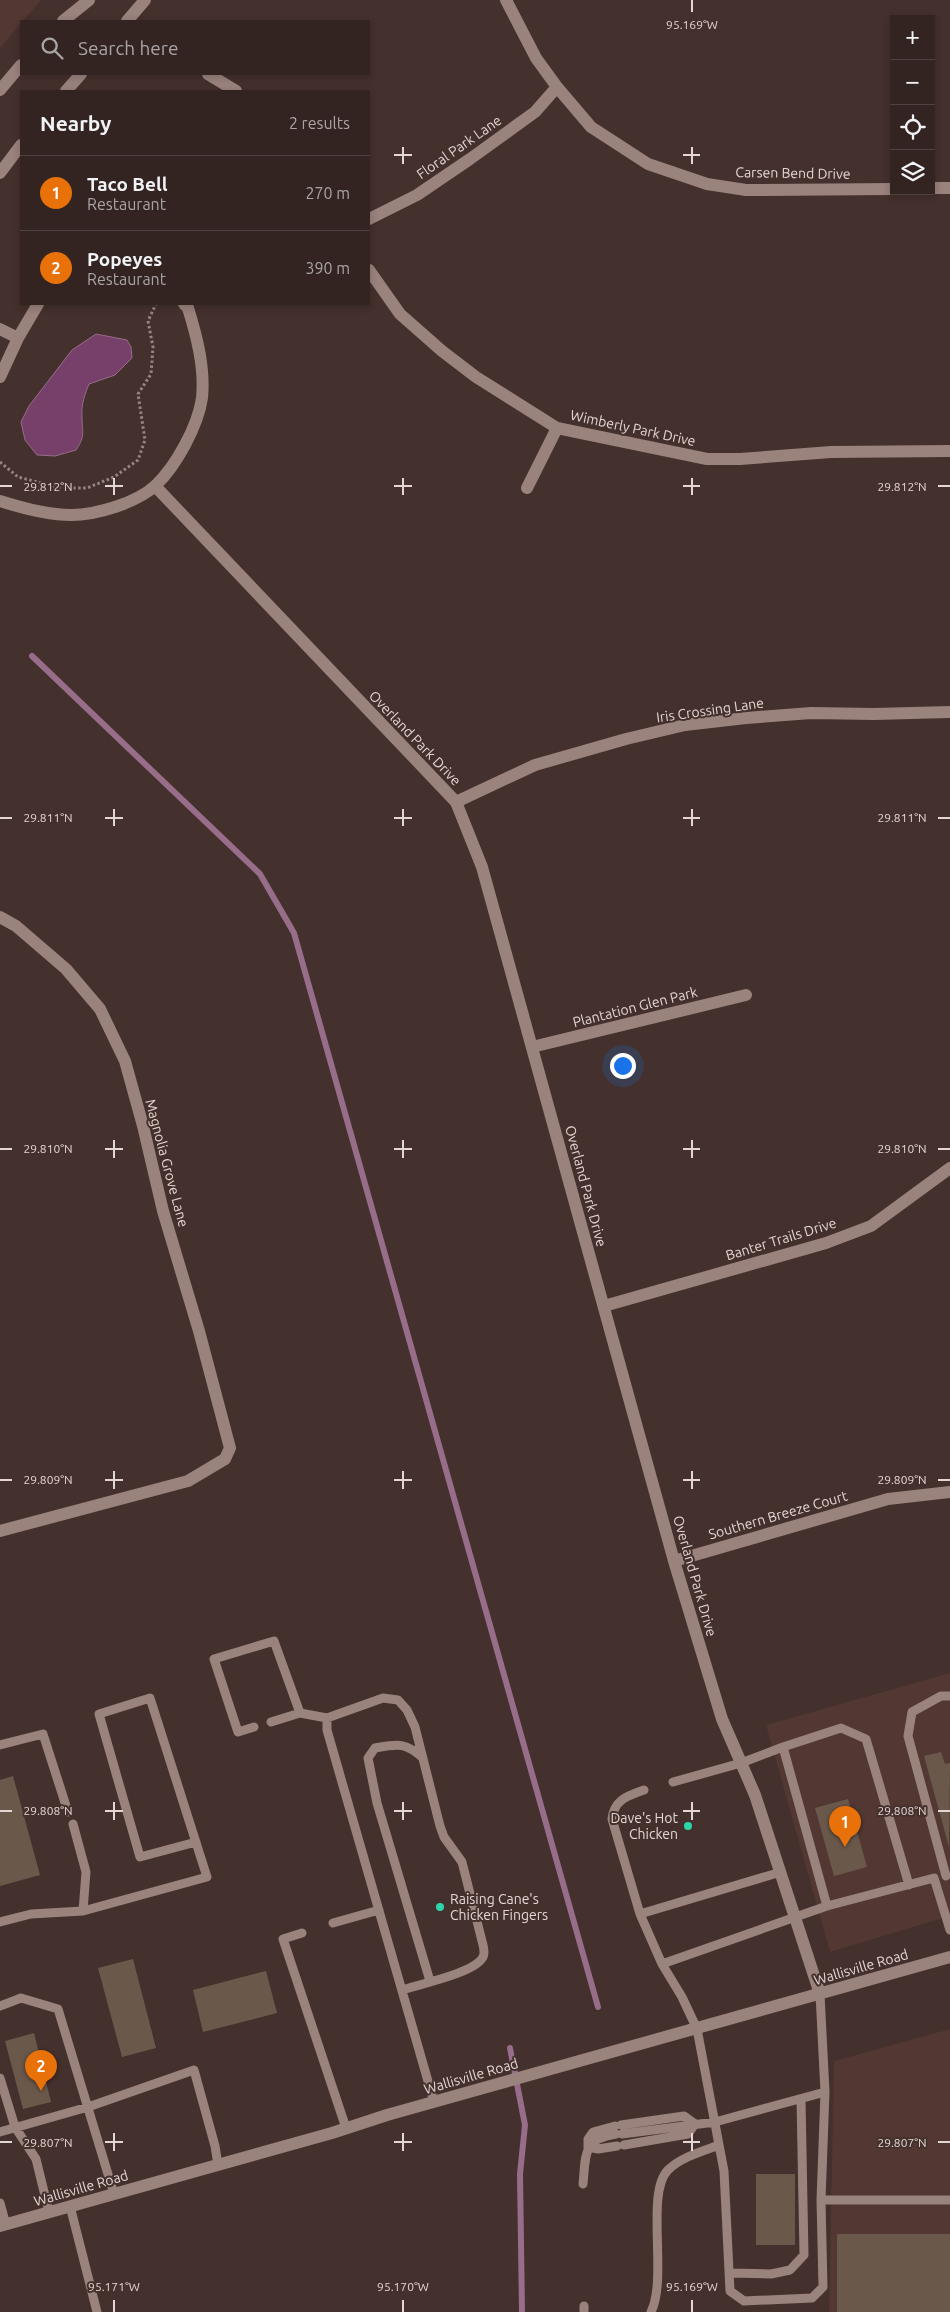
<!DOCTYPE html>
<html lang="en">
<head>
<meta charset="utf-8">
<style>
	:root { --surface:#332421; --page:#3b2c2a; --text:#f1f3f6; --muted:#a9a4a5; --line:#4e413f; --accent:#bca0f2 }
	body { margin:0; font-family:Ubuntu,sans-serif; background:var(--page); color:var(--text) }
	.controls { position:absolute; right:15px; top:15px; display:grid; overflow:hidden; border-radius:0px; box-shadow:0 2px 8px #0003 }
	.controls button { width:45px; height:45px; display:grid; place-items:center; padding:0; border:0; border-bottom:1px solid var(--line); background:var(--surface); color:var(--text); font:25px sans-serif }
	.you { position:absolute; left:622px; top:1065px; width:18px; height:18px; margin:-12px; border:4px solid #fff; border-radius:50%; background:#1a73e8; box-shadow:0 0 0 8px #1a73e833 }
	.badge { display:grid; place-items:center; width:32px; height:32px; border-radius:50%; background:var(--accent); color:#fff; font-size:16px; font-weight:700 }
	.pin { position:absolute; translate:-50% -41px; filter:drop-shadow(0 1px 2px #0008) }
	.pin::after { content:''; position:absolute; top:26px; width:18px; height:15px; background:inherit; clip-path:polygon(0 0,100% 0,50% 100%) }
	.list { margin:0; padding:0; list-style:none }
	h2 { display:flex; justify-content:space-between; align-items:center; height:65px; margin:0; padding:0 20px; font-size:21px }
	h2 small { font-size:16px; font-weight:400; color:var(--muted) }
	.list li { display:grid; grid-template-columns:32px 1fr auto; gap:15px; align-items:center; box-sizing:border-box; height:75px; padding:0 20px; border-top:1px solid var(--line) }
	.list b { display:block; font-size:19px; white-space:nowrap }
	.list p { margin:0; font-size:16px; white-space:nowrap; color:var(--muted) }
	.list em { font-size:16px; font-style:normal; color:var(--muted) }
	.icon { flex:none; width:28px; height:28px; fill:none; stroke:currentColor; stroke-width:2; stroke-linecap:round; stroke-linejoin:round }
	.map { position:relative; flex:none; width:950px; height:2312px; overflow:hidden }
	.search { position:absolute; background:var(--surface); box-shadow:0 2px 8px #0003; left:20px; top:20px; width:350px; height:55px; display:flex; align-items:center; gap:12px; box-sizing:border-box; padding:0 18px; border-radius:0px; color:var(--muted); font-size:19px }
	.panel { position:absolute; background:var(--surface); box-shadow:0 2px 8px #0003; left:20px; top:90px; width:350px; height:215px; border-radius:0px }
	.map>svg:first-child { display:block }
	.built { fill:#523732 }
	.water { fill:#76406b; stroke:#976d8a }
	.lines { fill:none; stroke-linecap:round; stroke-linejoin:round }
	.stream { stroke:#976d8a; stroke-width:6 }
	.building { fill:#6a594b }
	.path { stroke:#968582; stroke-width:3; stroke-dasharray:2.5 2.5; stroke-linecap:butt }
	.lane { stroke:#9a827d; stroke-width:9 }
	.street { stroke:#9a827d; stroke-width:12 }
	.secondary { stroke:#9a827d; stroke-width:12 }
	.ticks { fill:none; stroke:#e4d6d4; stroke-width:2 }
	.poi-dot { fill:#2cd5ab; stroke:#44302c; stroke-width:2 }
	.labels { text-anchor:middle; dominant-baseline:central; stroke-width:4; stroke-linejoin:round; paint-order:stroke }
	.street-label { font-size:14px; fill:#e4d6d4; stroke:#44302c }
	.poi-label { font-size:14px; fill:#e4d6d4; stroke:#44302c; text-anchor:end }
	.ticks-label { font-size:12px; text-anchor:middle; fill:#e4d6d4; stroke:#44302c; stroke-width:4; stroke-linejoin:round; paint-order:stroke }
</style>
</head>
<body>
<div class="map">
<svg width="950" height="2312" viewBox="0 0 950 2312">
	<rect width="100%" height="100%" fill="#44302c"/>
	<path class="built" d="M0 0H41L0 48Z
		M950 1673V1916L830 1952 766 1725Z
		M950 2029V2312H829L834 2061Z"/>
	<path class="water" d="M96 334 127 340 131 347 132 358 115 375 89 384C85 394 81 405 82 416 82 433 86 435 76 450L55 456 37 455 25 440 21 422 29 406 72 350Z"/>
	<g class="lines">
		<path class="stream" d="M32 656 260 874 294 933 598 2007
			M510 2048 525 2125 520 2174 522 2312"/>
	</g>
	<path class="building" d="M941 1752 945 1764 950 1763 949 1847 924 1756Z
		M13 1776 40 1875 0 1886V1780Z
		M848 1799 867 1867 834 1876 815 1808Z
		M133 1959 156 2048 122 2057 98 1968Z
		M266 1971 277 2013 203 2032 193 1990Z
		M34 2033 51 2102 23 2109 5 2041Z
		M756 2174H795V2245H756Z
		M837 2234H950V2312H837Z"/>
	<g class="lines">
		<path class="path" d="M0 462 18 477 61 488H87L114 477 138 460 145 440 138 394 151 374 153 347 148 321 156 304"/>
		<path class="lane" d="M300 1713 327 1718 383 1698 398 1700 407 1710 415 1727 440 1826 444 1837 462 1862 483 1945C484 1949 485 1953 483 1957 475 1973 420 1984 402 1990
			M327 1718V1730L434 2102
			M254 1727 238 1732 214 1659 274 1641 300 1713 271 1722
			M0 1745 43 1734 68 1812
			M783 1747 841 1728 866 1739 909 1885
			M423 1758C405 1742 398 1744 375 1748L368 1758 377 1803 430 1981
			M73 1824 86 1872 83 1911
			M781 1872 640 1914 662 1964 682 1997 697 2029 724 2171 730 2291 744 2301 812 2298 823 2287 821 2200
			M946 1876 908 1736 912 1712 941 1696H950
			M827 1906 934 1878 950 1930
			M640 1914 612 1819C614 1800 627 1796 644 1790
			M0 1922 31 1914 83 1911 207 1877 150 1698 99 1714 140 1857 196 1842
			M333 1923 379 1910
			M302 1933 283 1939 346 2128
			M662 1964 827 1906 783 1747 741 1763 673 1782
			M820 1994 825 2092 821 2200H950
			M0 2006 21 1998 58 2009 114 2194
			M0 2078 15 2127 36 2159 49 2212
			M621 2125 684 2116 695 2124 688 2134 624 2145
			M615 2126 593 2132 588 2139V2147L598 2149 617 2146
			M0 2132 88 2107 194 2070 215 2146 218 2165
			M622 2134 715 2122 825 2092
			M583 2184C586 2155 582 2139 616 2134
			M0 2203 6 2225
			M70 2206 97 2312
			M730 2273 771 2274 790 2270 804 2255 801 2099
			M584 2306V2312
			M651 2312C668 2278 645 2193 668 2170 681 2157 703 2151 719 2145"/>
		<path class="street" d="M506 0 536 58 557 87 591 127 648 164 707 184 746 190 894 189
			M63 21 89 0
			M127 21 145 0
			M208 74 236 91
			M0 90 21 65
			M66 91 81 74
			M0 173 21 145
			M931 188H950
			M369 219 417 195 470 159 535 112 557 87
			M369 270 400 314 442 351 476 377 557 428 707 459H740L831 452 950 451
			M0 329 18 338
			M0 377 18 338 38 304
			M155 486 456 802 482 867 674 1561 722 1719 755 1795 820 1994
			M527 488 557 428
			M0 501C22 508 47 515 71 515 96 515 137 503 156 485 176 466 198 426 202 398 205 368 197 337 188 308L184 304
			M456 802 535 765 626 739 685 725 746 718 811 713 874 714 950 712
			M0 917 16 926 66 969 100 1009 125 1061 143 1126 163 1211 199 1331 230 1448 225 1459 188 1481 0 1531
			M532 1047 746 995
			M604 1306 826 1243 871 1226 950 1168
			M674 1561 888 1499 950 1492"/>
		<path class="secondary" d="M0 2226 332 2133 387 2115 950 1957"/>
	</g>
	<path class="ticks" d="M692 0V12M403 147V164M692 147V164M394 155H412M683 155H700M114 478V495M403 478V495M692 478V495M0 486H12M105 486H123M394 486H412M683 486H700M938 486H950M114 809V826M403 809V826M692 809V826M0 818H12M105 818H123M394 818H412M683 818H700M938 818H950M114 1140V1158M403 1140V1158M692 1140V1158M0 1149H12M105 1149H123M394 1149H412M683 1149H700M938 1149H950M114 1471V1489M403 1471V1489M692 1471V1489M0 1480H12M105 1480H123M394 1480H412M683 1480H700M938 1480H950M114 1802V1820M403 1802V1820M692 1802V1820M0 1811H12M105 1811H123M394 1811H412M683 1811H700M938 1811H950M114 2133V2151M403 2133V2151M692 2133V2151M0 2142H12M105 2142H123M394 2142H412M683 2142H700M938 2142H950M114 2300V2312M403 2300V2312M692 2300V2312"/>
	<g class="poi-dot">
		<circle cx="688" cy="1826" r="5"/>
		<circle cx="440" cy="1907" r="5"/>
	</g>
	<g class="labels">
		<g class="street-label">
			<text transform="translate(459 147) rotate(-35)">Floral Park Lane</text>
			<text transform="translate(793 173) rotate(1)">Carsen Bend Drive</text>
			<text transform="translate(633 428) rotate(12)">Wimberly Park Drive</text>
			<text transform="translate(710 710) rotate(-8)">Iris Crossing Lane</text>
			<text transform="translate(415 738) rotate(46)">Overland Park Drive</text>
			<text transform="translate(635 1007) rotate(-14)">Plantation Glen Park</text>
			<text transform="translate(167 1163) rotate(75)">Magnolia Grove Lane</text>
			<text transform="translate(586 1186) rotate(75)">Overland Park Drive</text>
			<text transform="translate(781 1239) rotate(-17)">Banter Trails Drive</text>
			<text transform="translate(778 1515) rotate(-16)">Southern Breeze Court</text>
			<text transform="translate(695 1576) rotate(74)">Overland Park Drive</text>
			<text transform="translate(861 1967) rotate(-16)">Wallisville Road</text>
			<text transform="translate(471 2076) rotate(-16)">Wallisville Road</text>
			<text transform="translate(81 2188) rotate(-16)">Wallisville Road</text>
		</g>
		<g class="poi-label">
			<text x="678" y="1818">Dave's Hot<tspan x="678" dy="16">Chicken</tspan></text>
			<text x="450" y="1899" text-anchor="start">Raising Cane's<tspan x="450" dy="16">Chicken Fingers</tspan></text>
		</g>
	</g>
	<g class="ticks-label">
		<text x="692" y="29">95.169°W</text>
		<text x="48" y="491">29.812°N</text>
		<text x="902" y="491">29.812°N</text>
		<text x="48" y="822">29.811°N</text>
		<text x="902" y="822">29.811°N</text>
		<text x="48" y="1153">29.810°N</text>
		<text x="902" y="1153">29.810°N</text>
		<text x="48" y="1484">29.809°N</text>
		<text x="902" y="1484">29.809°N</text>
		<text x="48" y="1815">29.808°N</text>
		<text x="902" y="1815">29.808°N</text>
		<text x="48" y="2147">29.807°N</text>
		<text x="902" y="2147">29.807°N</text>
		<text x="114" y="2291">95.171°W</text>
		<text x="403" y="2291">95.170°W</text>
		<text x="692" y="2291">95.169°W</text>
	</g>
</svg>
<div class="controls">
<button>+</button>
<button>−</button>
<button><svg class="icon" aria-label="locate" viewBox="0 0 24 24"><circle cx="12" cy="12" r="6"/><path d="M12 2v4M12 18v4M2 12h4M18 12h4"/></svg></button>
<button><svg class="icon" aria-label="layers" viewBox="0 0 24 24"><path d="M12 4l9 5-9 5-9-5zM3 14l9 5 9-5"/></svg></button>
</div>
<div class="you"></div>
<div class="pin badge" style="left:845px;top:1847px;background:#e8710a">1</div>
<div class="pin badge" style="left:41px;top:2091px;background:#e8710a">2</div>
<div class="search"><svg class="icon" aria-label="search" viewBox="0 0 24 24"><circle cx="10" cy="10" r="6"/><path d="M15 15l6 6"/></svg>Search here</div>
<section class="panel">
<h2>Nearby<small>2 results</small></h2>
<ul class="list">
<li><span class="badge" style="background:#e8710a">1</span><div><b>Taco Bell</b><p>Restaurant</p></div><em>270 m</em></li>
<li><span class="badge" style="background:#e8710a">2</span><div><b>Popeyes</b><p>Restaurant</p></div><em>390 m</em></li>
</ul>
</section>
</div>
</body>
</html>
